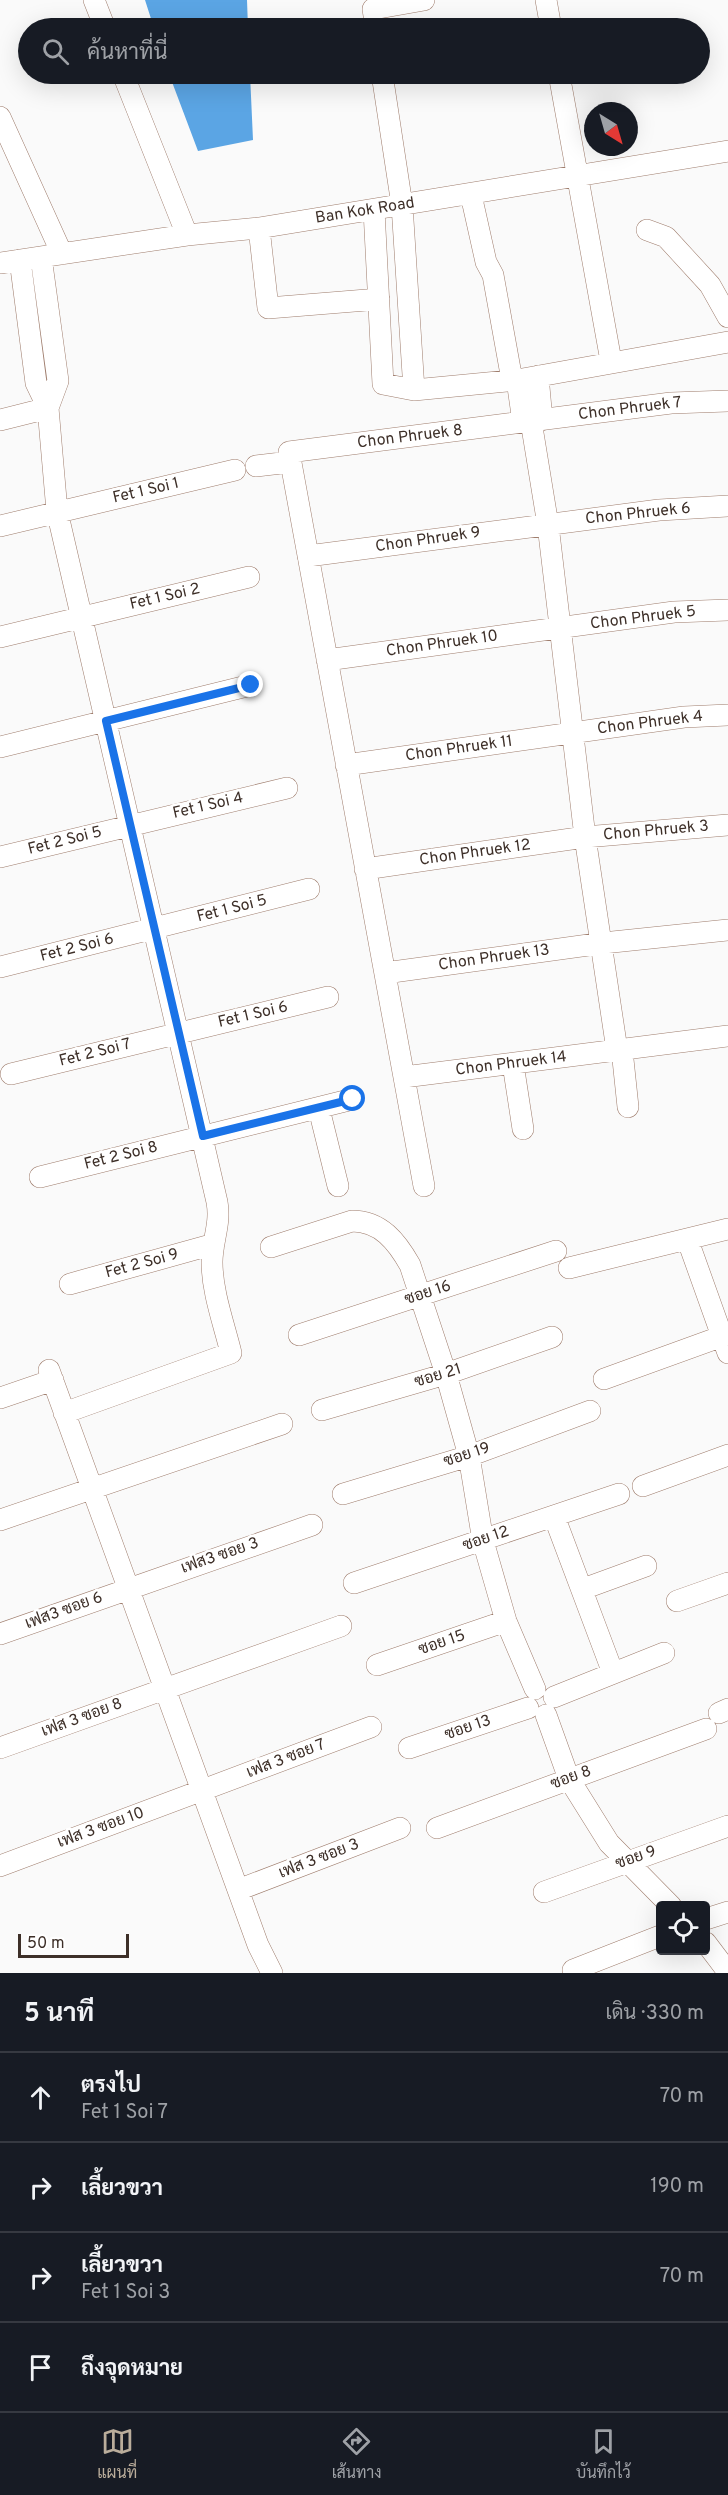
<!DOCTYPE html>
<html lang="th">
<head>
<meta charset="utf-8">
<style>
	:root { --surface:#171b24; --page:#242831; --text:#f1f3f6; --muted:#9ea1a6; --line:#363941; --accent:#baad9b }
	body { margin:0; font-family:Overpass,Sarabun,sans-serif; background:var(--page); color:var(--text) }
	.controls { position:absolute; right:18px; bottom:18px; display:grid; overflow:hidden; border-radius:6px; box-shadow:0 6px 24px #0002 }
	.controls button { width:54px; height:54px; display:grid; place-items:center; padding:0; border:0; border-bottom:2px solid var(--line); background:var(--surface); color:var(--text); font:30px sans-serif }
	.compass { position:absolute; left:584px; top:102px; width:54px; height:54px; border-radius:50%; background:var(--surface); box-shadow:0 6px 24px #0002; rotate:143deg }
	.scale { position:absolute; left:18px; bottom:15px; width:111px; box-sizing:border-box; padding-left:6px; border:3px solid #3d2f28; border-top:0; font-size:16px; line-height:21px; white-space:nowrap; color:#3d2f28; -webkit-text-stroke:4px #fff; paint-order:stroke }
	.stop { position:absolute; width:18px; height:18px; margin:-14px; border:4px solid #1a73e8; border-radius:50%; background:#fff }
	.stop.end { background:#1a73e8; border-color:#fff; box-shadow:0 2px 6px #0008 }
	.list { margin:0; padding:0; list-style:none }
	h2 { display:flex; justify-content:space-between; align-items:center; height:78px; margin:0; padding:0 24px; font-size:26px }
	h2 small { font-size:20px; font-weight:400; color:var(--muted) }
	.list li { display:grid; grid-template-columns:39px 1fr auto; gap:18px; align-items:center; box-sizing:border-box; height:90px; padding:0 24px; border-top:2px solid var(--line) }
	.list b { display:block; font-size:22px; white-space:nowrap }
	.list p { margin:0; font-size:20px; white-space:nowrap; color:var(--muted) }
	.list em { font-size:20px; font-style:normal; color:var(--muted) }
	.icon { flex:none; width:33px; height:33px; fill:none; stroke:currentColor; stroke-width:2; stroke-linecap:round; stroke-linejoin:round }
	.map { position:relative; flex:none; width:728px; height:1973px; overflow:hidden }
	.search { position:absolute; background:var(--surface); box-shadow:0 6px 24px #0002; left:18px; right:18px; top:18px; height:66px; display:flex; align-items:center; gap:15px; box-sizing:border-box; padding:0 21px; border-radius:33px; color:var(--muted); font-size:22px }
	.sheet { height:438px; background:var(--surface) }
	nav { display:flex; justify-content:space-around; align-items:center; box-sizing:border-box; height:84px; border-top:2px solid var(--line); background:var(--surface); font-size:16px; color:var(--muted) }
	nav a { display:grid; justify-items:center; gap:3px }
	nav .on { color:var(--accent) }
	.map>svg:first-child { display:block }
	.water { fill:#5ba5e4 }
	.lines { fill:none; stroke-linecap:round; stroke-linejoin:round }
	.minor-casing { stroke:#9f7d6d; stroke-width:22 }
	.minor { stroke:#fff; stroke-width:21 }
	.route { stroke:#1a73e8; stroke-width:8 }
	.labels { text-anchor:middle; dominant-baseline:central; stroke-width:5; stroke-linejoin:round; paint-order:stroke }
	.street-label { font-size:16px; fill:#3d2f28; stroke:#fff }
</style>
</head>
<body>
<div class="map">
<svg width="728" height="1973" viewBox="0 0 728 1973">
	<rect width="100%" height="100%" fill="#fafafa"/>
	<path class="water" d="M145 0H247L248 28H154Z
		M169 74H250L253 140 198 151Z"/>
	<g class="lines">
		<defs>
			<path id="minor" d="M94 0 105 28
				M546 0 551 28
				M376 28 373 9 424 0
				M123 74 187 235
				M382 74 402 205 414 390 517 380 728 342
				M559 74 611 361
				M0 117 62 254
				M471 195 486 262 493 275 512 380
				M374 210 383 384 414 390
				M259 228 268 308 379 299
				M647 230 666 237 710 285 728 317
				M41 257 58 381 48 408
				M20 260 36 383 48 408 57 511 217 1202C221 1224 212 1241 212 1262 212 1292 224 1324 231 1353L64 1413
				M0 263 187 235 259 228 728 151
				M538 376 542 420
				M517 380 523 422
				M0 420 48 408
				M531 421 548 525 585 837 617 1050
				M256 466 290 462
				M0 526 235 470
				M308 556 659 510 728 506
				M0 637 249 577
				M327 660 674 612 728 610
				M0 747 251 685
				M346 765 684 717 728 715
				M0 857 287 788
				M365 869 585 837 728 825
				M0 967 309 889
				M385 973 603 943 728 930
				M622 1050 628 1107
				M513 1064 523 1129
				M11 1074 328 997
				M404 1077 728 1036
				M319 1109 338 1186
				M40 1177 353 1099
				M424 1186 289 452 671 403 728 401
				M688 1241 728 1353
				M271 1247 352 1221C381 1221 397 1242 410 1265L446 1374 469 1456 483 1541 506 1621 535 1689
				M569 1268 728 1229
				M70 1284 214 1244
				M299 1335 556 1251
				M49 1370 258 1945 272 1973
				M604 1379 728 1334
				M0 1398 53 1380
				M322 1410 446 1374 552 1337
				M643 1486 728 1455
				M343 1494 469 1456 590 1411
				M554 1516 613 1673
				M0 1520 282 1424
				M354 1583 619 1494
				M583 1589 646 1566
				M677 1601 728 1583
				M0 1634 312 1525
				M377 1665 506 1621
				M554 1697 664 1653
				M719 1713 728 1709
				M546 1715 569 1779 609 1843 671 1906
				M0 1748 341 1626
				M409 1748 528 1708
				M437 1828 706 1729
				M0 1866 371 1727
				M238 1890 400 1828
				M544 1892 728 1826
				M706 1919 728 1912
				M706 1943 728 1972
				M573 1970 660 1936"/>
		</defs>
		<use href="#minor" class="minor-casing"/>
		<use href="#minor" class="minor"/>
	</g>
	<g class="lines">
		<path class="route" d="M251 685 106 721 203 1136 353 1099"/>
	</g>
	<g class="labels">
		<g class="street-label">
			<text transform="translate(365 211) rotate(-9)">Ban Kok Road</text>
			<text transform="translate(630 409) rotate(-7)">Chon Phruek 7</text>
			<text transform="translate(410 437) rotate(-7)">Chon Phruek 8</text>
			<text transform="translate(146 491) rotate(-13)">Fet 1 Soi 1</text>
			<text transform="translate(638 514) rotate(-6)">Chon Phruek 6</text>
			<text transform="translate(428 540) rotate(-8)">Chon Phruek 9</text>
			<text transform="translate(165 597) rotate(-13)">Fet 1 Soi 2</text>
			<text transform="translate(643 618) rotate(-7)">Chon Phruek 5</text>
			<text transform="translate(442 644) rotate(-8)">Chon Phruek 10</text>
			<text transform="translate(650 723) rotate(-7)">Chon Phruek 4</text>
			<text transform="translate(459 749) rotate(-8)">Chon Phruek 11</text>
			<text transform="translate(208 806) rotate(-13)">Fet 1 Soi 4</text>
			<text transform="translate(656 831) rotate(-5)">Chon Phruek 3</text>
			<text transform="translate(65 841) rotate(-14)">Fet 2 Soi 5</text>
			<text transform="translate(475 853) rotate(-8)">Chon Phruek 12</text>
			<text transform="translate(232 909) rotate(-14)">Fet 1 Soi 5</text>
			<text transform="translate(77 948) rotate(-14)">Fet 2 Soi 6</text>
			<text transform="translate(494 958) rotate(-8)">Chon Phruek 13</text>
			<text transform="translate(253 1015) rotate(-13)">Fet 1 Soi 6</text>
			<text transform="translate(95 1053) rotate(-14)">Fet 2 Soi 7</text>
			<text transform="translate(511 1064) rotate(-7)">Chon Phruek 14</text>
			<text transform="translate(121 1156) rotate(-14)">Fet 2 Soi 8</text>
			<text transform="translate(142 1264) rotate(-15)">Fet 2 Soi 9</text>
			<text transform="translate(428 1293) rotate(-18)">ซอย 16</text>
			<text transform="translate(438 1376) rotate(-17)">ซอย 21</text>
			<text transform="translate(467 1455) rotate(-18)">ซอย 19</text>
			<text transform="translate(486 1539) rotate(-19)">ซอย 12</text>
			<text transform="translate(220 1556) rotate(-19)">เฟส3 ซอย 3</text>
			<text transform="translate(64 1611) rotate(-20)">เฟส3 ซอย 6</text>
			<text transform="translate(442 1643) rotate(-19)">ซอย 15</text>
			<text transform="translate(82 1718) rotate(-20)">เฟส 3 ซอย 8</text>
			<text transform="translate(468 1728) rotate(-19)">ซอย 13</text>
			<text transform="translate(286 1759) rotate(-21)">เฟส 3 ซอย 7</text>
			<text transform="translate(571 1778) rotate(-20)">ซอย 8</text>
			<text transform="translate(101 1828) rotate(-20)">เฟส 3 ซอย 10</text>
			<text transform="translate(636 1858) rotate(-19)">ซอย 9</text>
			<text transform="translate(319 1859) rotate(-21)">เฟส 3 ซอย 3</text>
		</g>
	</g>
</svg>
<div class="controls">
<button><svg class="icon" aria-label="locate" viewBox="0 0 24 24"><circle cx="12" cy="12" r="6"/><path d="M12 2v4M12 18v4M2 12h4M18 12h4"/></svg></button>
</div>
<svg class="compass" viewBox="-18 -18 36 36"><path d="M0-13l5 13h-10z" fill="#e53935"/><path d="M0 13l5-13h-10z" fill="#9ea1a6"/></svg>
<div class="scale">50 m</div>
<div class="stop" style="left:353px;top:1099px"></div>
<div class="stop end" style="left:251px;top:685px"></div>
<div class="search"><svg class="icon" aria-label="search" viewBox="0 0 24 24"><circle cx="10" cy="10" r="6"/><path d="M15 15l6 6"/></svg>ค้นหาที่นี่</div>
</div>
<section class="sheet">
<h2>5 นาที<small>เดิน · 330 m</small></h2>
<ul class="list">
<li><svg class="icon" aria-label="ahead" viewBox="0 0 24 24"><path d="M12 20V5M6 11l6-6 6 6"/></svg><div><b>ตรงไป</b><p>Fet 1 Soi 7</p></div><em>70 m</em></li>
<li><svg class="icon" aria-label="right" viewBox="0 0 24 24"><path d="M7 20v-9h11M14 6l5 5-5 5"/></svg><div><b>เลี้ยวขวา</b></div><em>190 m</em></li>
<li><svg class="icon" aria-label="right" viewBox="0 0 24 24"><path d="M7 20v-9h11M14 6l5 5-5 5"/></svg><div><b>เลี้ยวขวา</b><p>Fet 1 Soi 3</p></div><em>70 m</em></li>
<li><svg class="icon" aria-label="arrive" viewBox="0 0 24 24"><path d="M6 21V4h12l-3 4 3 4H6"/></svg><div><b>ถึงจุดหมาย</b></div></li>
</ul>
</section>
<nav>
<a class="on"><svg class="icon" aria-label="map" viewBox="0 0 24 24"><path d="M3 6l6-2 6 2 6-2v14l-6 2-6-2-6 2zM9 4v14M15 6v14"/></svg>แผนที่</a>
<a><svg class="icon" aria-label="directions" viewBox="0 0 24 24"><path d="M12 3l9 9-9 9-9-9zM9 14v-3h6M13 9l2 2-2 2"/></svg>เส้นทาง</a>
<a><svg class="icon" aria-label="saved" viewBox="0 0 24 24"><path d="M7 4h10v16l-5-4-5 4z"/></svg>บันทึกไว้</a>
</nav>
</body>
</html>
